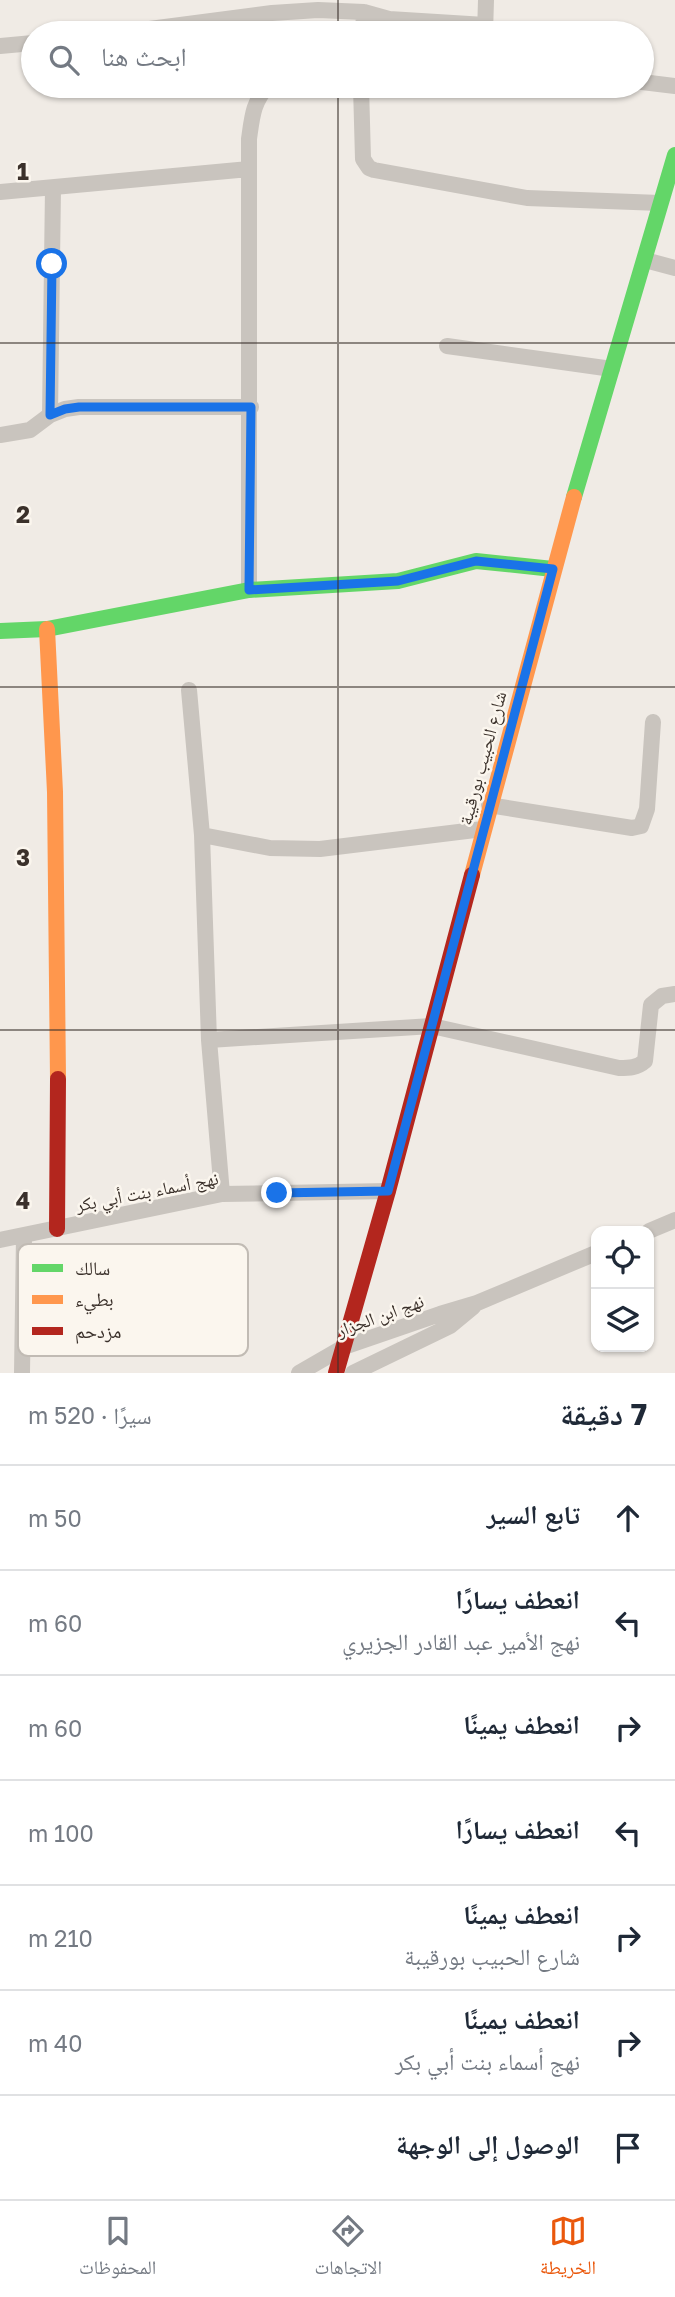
<!DOCTYPE html>
<html lang="ar">
<head>
<meta charset="utf-8">
<style>
	:root { --surface:#fff; --page:#f6f6f7; --text:#1f2937; --muted:#747a83; --line:#e0e1e3; --accent:#ea580c }
	body { margin:0; font-family:"Golos Text","Noto Naskh Arabic",sans-serif; background:var(--page); color:var(--text); direction:rtl }
	.controls { position:absolute; right:21px; bottom:21px; display:grid; overflow:hidden; border-radius:14px; box-shadow:0 2px 5px #0004 }
	.controls button { width:63px; height:63px; display:grid; place-items:center; padding:0; border:0; border-bottom:2px solid var(--line); background:var(--surface); color:var(--text); font:35px sans-serif }
	.stop { position:absolute; width:21px; height:21px; margin:-16px; border:5px solid #1a73e8; border-radius:50%; background:#fff }
	.stop.end { background:#1a73e8; border-color:#fff; box-shadow:0 2px 7px #0008 }
	.list { margin:0; padding:0; list-style:none }
	h2 { display:flex; justify-content:space-between; align-items:center; height:91px; margin:0; padding:0 28px; font-size:30px }
	h2 small { font-size:23px; font-weight:400; color:var(--muted) }
	.list li { display:grid; grid-template-columns:46px 1fr auto; gap:21px; align-items:center; box-sizing:border-box; height:105px; padding:0 28px; border-top:2px solid var(--line) }
	.list b { display:block; font-size:26px; white-space:nowrap }
	.list p { margin:0; font-size:23px; white-space:nowrap; color:var(--muted) }
	.list em { font-size:23px; font-style:normal; color:var(--muted) }
	.icon { flex:none; width:38px; height:38px; fill:none; stroke:currentColor; stroke-width:2; stroke-linecap:round; stroke-linejoin:round }
	.map { position:relative; flex:none; width:675px; height:1373px; overflow:hidden; direction:ltr }
	.search { position:absolute; background:var(--surface); box-shadow:0 2px 5px #0004; left:21px; right:21px; top:21px; height:77px; display:flex; align-items:center; gap:18px; box-sizing:border-box; padding:0 24px; border-radius:38px; color:var(--muted); font-size:26px }
	.sheet { height:826px; background:var(--surface) }
	nav { display:flex; justify-content:space-around; align-items:center; box-sizing:border-box; height:98px; border-top:2px solid var(--line); background:var(--surface); font-size:19px; color:var(--muted) }
	nav a { display:grid; justify-items:center; gap:4px }
	nav .on { color:var(--accent) }
	.map>svg:first-child { display:block }
	.lines { fill:none; stroke-linecap:round; stroke-linejoin:round }
	.street { stroke:#c9c4be; stroke-width:16 }
	.fast { stroke:#63d668; stroke-width:16 }
	.slow { stroke:#ff974d; stroke-width:16 }
	.jam { stroke:#b3261e; stroke-width:16 }
	.route { stroke:#1a73e8; stroke-width:9 }
	.grid { fill:none; stroke:#3b312b; stroke-width:2; stroke-opacity:0.55 }
	.labels { text-anchor:middle; dominant-baseline:central; stroke-width:5; stroke-linejoin:round; paint-order:stroke }
	.street-label { font-size:18px; fill:#3b312b; stroke:#fbf6ee }
	.key { fill:#fbf6ee; stroke:#c1bbb4; stroke-width:2 }
	.key-label { font-size:19px; fill:#3b312b }
	.grid-label { font-size:23px; text-anchor:middle; font-weight:bold; fill:#3b312b; stroke:#fbf6ee; stroke-width:5; stroke-linejoin:round; paint-order:stroke }
</style>
</head>
<body>
<div class="map">
<svg width="675" height="1373" viewBox="0 0 675 1373">
	<rect width="100%" height="100%" fill="#f0ebe5"/>
	<g class="lines">
		<path class="street" d="M119 33 272 13 318 10 364 12 389 19 485 25
			M363 33 364 12
			M485 33 486 0
			M0 46 33 43
			M642 82 675 86
			M361 86 363 159 369 168 374 170 527 198 660 203
			M0 192 249 169
			M645 260 675 268
			M447 346 612 369
			M50 415 53 188
			M0 435 30 430 50 415 65 409 79 407H251
			M249 590V139C252 118 253 101 268 86
			M189 690 202 835 209 1040 222 1194
			M489 805 632 828 641 826 647 809 653 722
			M202 835 270 848 320 849 483 829
			M209 1040 432 1026 619 1068C629 1068 637 1068 645 1061L651 1005 662 996 675 994
			M649 1231 675 1220
			M0 1240 222 1194 388 1191
			M22 1373 24 1236
			M299 1373 344 1347 440 1314 477 1303 596 1253
			M353 1373 450 1326 473 1307"/>
		<path class="fast" d="M574 497 675 155
			M0 631 47 629 249 590 398 581 476 561 553 569"/>
		<path class="slow" d="M47 629 55 792 58 1079
			M472 875 574 497"/>
		<path class="jam" d="M57 1229 58 1079
			M336 1373 388 1191 472 875"/>
	</g>
	<g class="lines">
		<path class="route" d="M52 264 50 415 65 409 79 407H251L249 590 398 581 476 561 553 569 388 1191 277 1193"/>
	</g>
	<path class="grid" d="M338 0V33M338 86V1373M0 343H675M0 687H675M0 1030H675"/>
	<g class="labels">
		<g class="street-label">
			<text transform="translate(482 758) rotate(-75)">شارع الحبيب بورقيبة</text>
			<text transform="translate(147 1191) rotate(-11)">نهج أسماء بنت أبي بكر</text>
			<text transform="translate(380 1315) rotate(-20)">نهج ابن الجزار</text>
		</g>
	</g>
	<rect x="18" y="1244" width="230" height="112" rx="10" class="key"/>
	<rect x="32" y="1264" width="31" height="8" fill="#63d668"/>
	<rect x="32" y="1295" width="31" height="9" fill="#ff974d"/>
	<rect x="32" y="1327" width="31" height="8" fill="#b3261e"/>
	<g class="key-label">
		<text x="75" y="1275">سالك</text>
		<text x="75" y="1306">بطيء</text>
		<text x="75" y="1338">مزدحم</text>
	</g>
	<g class="grid-label">
		<text x="23" y="180">1</text>
		<text x="23" y="523">2</text>
		<text x="23" y="866">3</text>
		<text x="23" y="1209">4</text>
	</g>
</svg>
<div class="controls">
<button><svg class="icon" aria-label="locate" viewBox="0 0 24 24"><circle cx="12" cy="12" r="6"/><path d="M12 2v4M12 18v4M2 12h4M18 12h4"/></svg></button>
<button><svg class="icon" aria-label="layers" viewBox="0 0 24 24"><path d="M12 4l9 5-9 5-9-5zM3 14l9 5 9-5"/></svg></button>
</div>
<div class="stop" style="left:52px;top:264px"></div>
<div class="stop end" style="left:277px;top:1193px"></div>
<div class="search"><svg class="icon" aria-label="search" viewBox="0 0 24 24"><circle cx="10" cy="10" r="6"/><path d="M15 15l6 6"/></svg>ابحث هنا</div>
</div>
<section class="sheet">
<h2>7 دقيقة<small>سيرًا · 520 m</small></h2>
<ul class="list">
<li><svg class="icon" aria-label="ahead" viewBox="0 0 24 24"><path d="M12 20V5M6 11l6-6 6 6"/></svg><div><b>تابع السير</b></div><em>50 m</em></li>
<li><svg class="icon" aria-label="left" viewBox="0 0 24 24"><path d="M17 20v-9H6M10 6l-5 5 5 5"/></svg><div><b>انعطف يسارًا</b><p>نهج اﻷمير عبد القادر الجزيري</p></div><em>60 m</em></li>
<li><svg class="icon" aria-label="right" viewBox="0 0 24 24"><path d="M7 20v-9h11M14 6l5 5-5 5"/></svg><div><b>انعطف يمينًا</b></div><em>60 m</em></li>
<li><svg class="icon" aria-label="left" viewBox="0 0 24 24"><path d="M17 20v-9H6M10 6l-5 5 5 5"/></svg><div><b>انعطف يسارًا</b></div><em>100 m</em></li>
<li><svg class="icon" aria-label="right" viewBox="0 0 24 24"><path d="M7 20v-9h11M14 6l5 5-5 5"/></svg><div><b>انعطف يمينًا</b><p>شارع الحبيب بورقيبة</p></div><em>210 m</em></li>
<li><svg class="icon" aria-label="right" viewBox="0 0 24 24"><path d="M7 20v-9h11M14 6l5 5-5 5"/></svg><div><b>انعطف يمينًا</b><p>نهج أسماء بنت أبي بكر</p></div><em>40 m</em></li>
<li><svg class="icon" aria-label="arrive" viewBox="0 0 24 24"><path d="M6 21V4h12l-3 4 3 4H6"/></svg><div><b>الوصول إلى الوجهة</b></div></li>
</ul>
</section>
<nav>
<a class="on"><svg class="icon" aria-label="map" viewBox="0 0 24 24"><path d="M3 6l6-2 6 2 6-2v14l-6 2-6-2-6 2zM9 4v14M15 6v14"/></svg>الخريطة</a>
<a><svg class="icon" aria-label="directions" viewBox="0 0 24 24"><path d="M12 3l9 9-9 9-9-9zM9 14v-3h6M13 9l2 2-2 2"/></svg>الاتجاهات</a>
<a><svg class="icon" aria-label="saved" viewBox="0 0 24 24"><path d="M7 4h10v16l-5-4-5 4z"/></svg>المحفوظات</a>
</nav>
</body>
</html>
